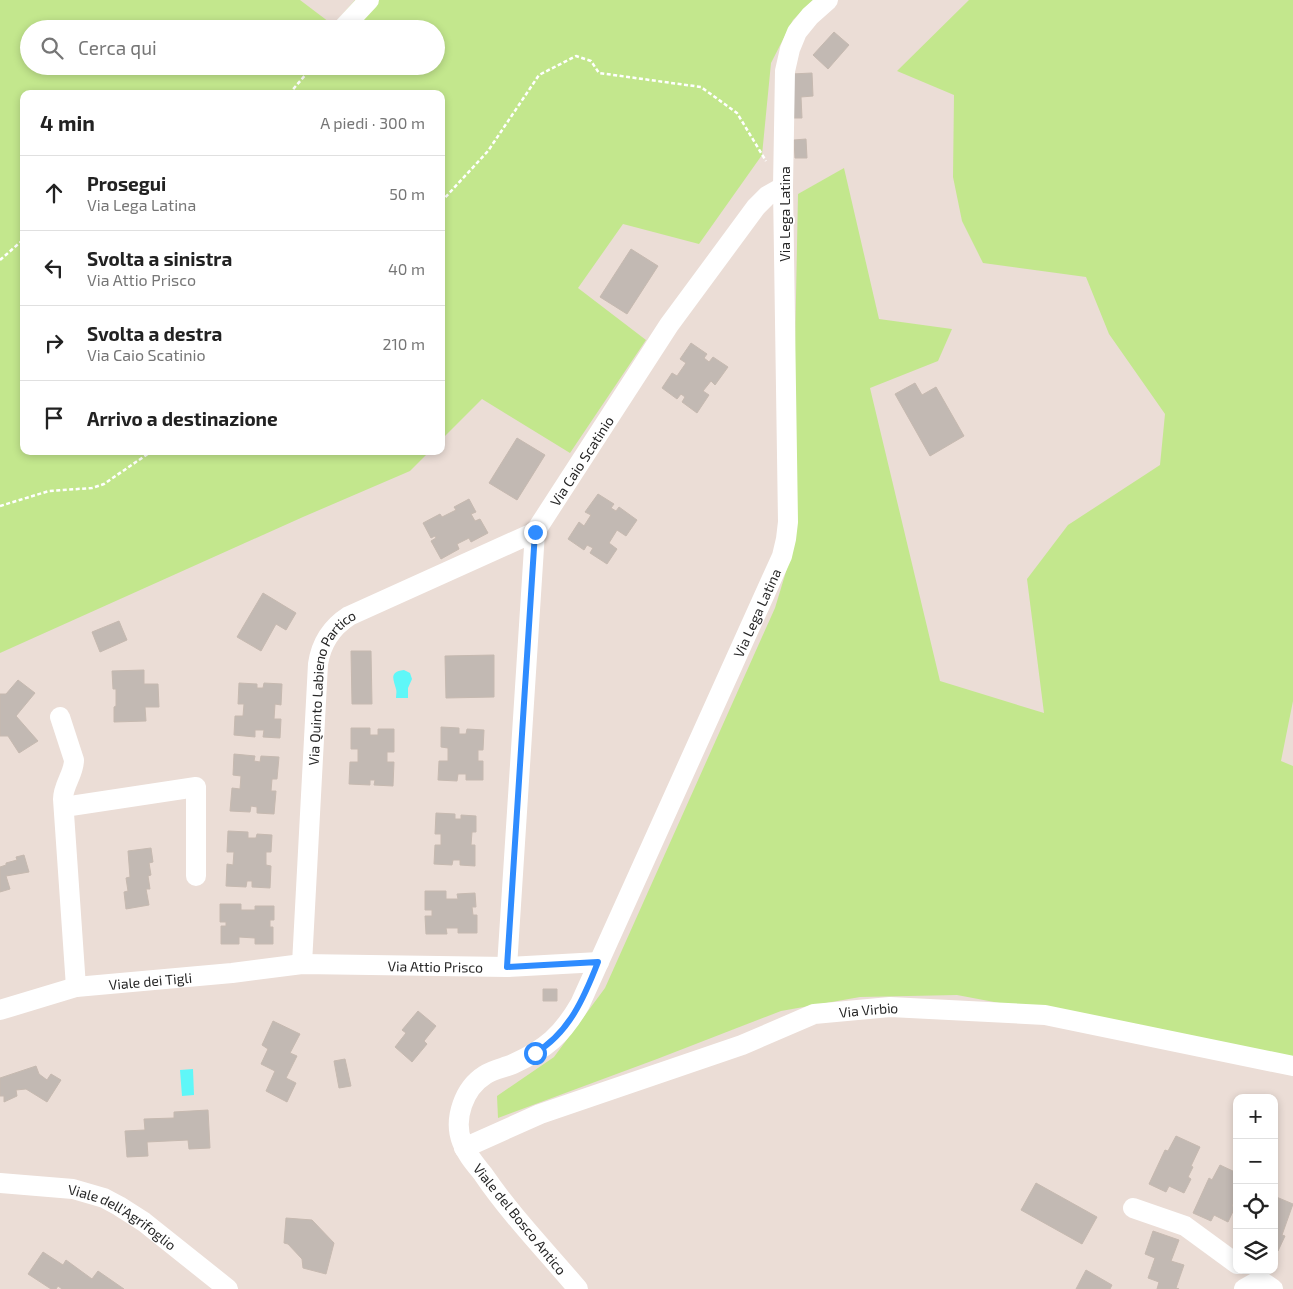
<!DOCTYPE html>
<html lang="it">
<head>
<meta charset="utf-8">
<style>
	:root { --surface:#fff; --page:#f6f6f6; --text:#222; --muted:#767676; --line:#e0e0e0 }
	body { margin:0; font-family:"Exo 2",sans-serif; background:var(--page); color:var(--text) }
	.controls { position:absolute; right:15px; bottom:15px; display:grid; overflow:hidden; border-radius:10px; box-shadow:0 2px 8px #0003 }
	.controls button { width:45px; height:45px; display:grid; place-items:center; padding:0; border:0; border-bottom:1px solid var(--line); background:var(--surface); color:var(--text); font:25px sans-serif }
	.stop { position:absolute; width:15px; height:15px; margin:-11px; border:4px solid #2f8cff; border-radius:50%; background:#fff }
	.stop.end { background:#2f8cff; border-color:#fff; box-shadow:0 1px 5px #0008 }
	.list { margin:0; padding:0; list-style:none }
	h2 { display:flex; justify-content:space-between; align-items:center; height:65px; margin:0; padding:0 20px; font-size:21px }
	h2 small { font-size:16px; font-weight:400; color:var(--muted) }
	.list li { display:grid; grid-template-columns:32px 1fr auto; gap:15px; align-items:center; box-sizing:border-box; height:75px; padding:0 20px; border-top:1px solid var(--line) }
	.list b { display:block; font-size:19px; white-space:nowrap }
	.list p { margin:0; font-size:16px; white-space:nowrap; color:var(--muted) }
	.list em { font-size:16px; font-style:normal; color:var(--muted) }
	.icon { flex:none; width:28px; height:28px; fill:none; stroke:currentColor; stroke-width:2; stroke-linecap:round; stroke-linejoin:round }
	.map { position:relative; flex:none; width:1293px; height:1289px; overflow:hidden }
	.search { position:absolute; background:var(--surface); box-shadow:0 2px 8px #0003; left:20px; top:20px; width:425px; height:55px; display:flex; align-items:center; gap:12px; box-sizing:border-box; padding:0 18px; border-radius:28px; color:var(--muted); font-size:19px }
	.panel { position:absolute; background:var(--surface); box-shadow:0 2px 8px #0003; left:20px; top:90px; width:425px; height:365px; border-radius:10px }
	.map>svg:first-child { display:block }
	.green { fill:#c3e78d; fill-rule:evenodd }
	.water { fill:#5ff7f8 }
	.building { fill:#c2b9b3; stroke:#c6b9b0 }
	.lines { fill:none; stroke-linecap:round; stroke-linejoin:round }
	.path { stroke:#fff; stroke-width:2.5; stroke-dasharray:4 2.5; stroke-linecap:butt }
	.minor { stroke:#fff; stroke-width:20 }
	.route { stroke:#2f8cff; stroke-width:6 }
	.labels { text-anchor:middle; dominant-baseline:central; stroke-width:4; stroke-linejoin:round; paint-order:stroke }
	.street-label { font-size:14px; fill:#272727; stroke:#fff }
</style>
</head>
<body>
<div class="map">
<svg width="1293" height="1289" viewBox="0 0 1293 1289">
	<rect width="100%" height="100%" fill="#ebddd6"/>
	<path class="green" d="M0 0H300L333 25 355 0H813L793 20 771 63 762 155 699 244 623 224 578 288 646 340 570 453 482 399 441 440V94H24V451H430L410 471 303 517 0 653ZM29 29H436V66H29Z
		M969 0H1293V701L1281 761 1293 766V1058L957 995 860 997 781 1011 657 1059 498 1118 497 1096 554 1057 605 988 775 608 791 555 798 194 844 168 879 319 952 329 938 361 870 388 940 681 1044 713 1027 579 1068 525 1160 465 1165 414 1109 334 1086 277 983 263 962 221 953 177 954 95 897 71Z"/>
	<path class="water" d="M404 670 410 673 412 679 408 688V698H396C396 695 397 692 396 689 394 680 388 672 404 670Z
		M193 1069 194 1095 182 1096 180 1070Z"/>
	<path class="building" d="M834 32 849 45 828 69 813 55Z
		M812 73 813 96 801 97 802 118H794L792 74Z
		M806 139 807 158H795L794 140Z
		M631 249 658 266 627 314 600 297Z
		M691 343 707 354 704 358 709 362 713 357 728 367 715 385 711 381 703 391 709 395 697 413 682 402 685 397 681 394 677 399 662 388 672 373 677 376 686 363 680 359Z
		M915 383 922 395 936 387 964 436 930 456 895 394Z
		M517 438 545 455 517 500 489 483Z
		M598 494 614 504 611 508 616 511 619 507 637 520 626 536 617 530 609 543 617 549 607 564 590 553 593 548 587 545 584 550 568 539 579 522 584 526 591 515 585 512Z
		M469 499 476 512 471 514 475 521 480 519 488 533 471 542 469 538 457 544 459 549 441 559 431 541 436 538 435 536 431 538 423 523 440 514 442 517 456 510 454 507Z
		M263 593 296 613 286 630 276 624 261 651 237 637Z
		M119 621 127 640 100 652 92 632Z
		M351 651H371L372 704H352Z
		M494 655V697L446 698 445 656Z
		M144 670V684H158L159 707H145L146 721 114 722V707L116 706V689H113L112 671Z
		M18 680 35 693 16 716 38 741 19 753 8 736H0V694H6Z
		M239 683 257 684V688H263L264 683 282 684 281 705 275 704 274 719H281L280 738 263 737 264 730H255V737L234 735 235 716H243L244 704H238Z
		M441 727 459 728V734H466L467 729 484 730 483 750H478V761H483V780H466V774H458L457 781 438 780 439 761H448V748L441 747Z
		M351 728H370V735H378V729H394V752H387V762H394L393 786 374 785 375 780H370V785L349 784 350 762H358V749H351Z
		M234 754 255 756 254 761 260 762 261 756 279 757 277 779H272L271 791H276L274 814 257 813V807L251 806 250 812 230 811 232 788 240 789 241 776 233 775Z
		M436 813 455 814V819H461V815L476 816V832H472L471 845H475V866L460 865V860H453L452 865 434 864 435 845H441V834H435Z
		M228 831 248 832V838H256L257 834 272 835 271 852H266V865L271 866 270 888 252 887V881H247L246 887 226 886 227 864 233 865 234 852H227Z
		M151 848 153 862 149 863 151 875 148 876 150 889H146L149 905 126 909 124 892 128 891 126 878 130 877 128 851Z
		M24 855 29 872 6 876 10 889 0 892V867L6 865V863L17 860 16 857Z
		M425 891H446V899H458L457 894 475 893 476 907H472L473 915H477V933H458V928H446L447 934H426L425 916H432V910H425Z
		M220 904H241V910H255V906H274V920H270V927H273V944H255V938L239 937V944H221V926H226V922H220Z
		M543 989H557V1001H543Z
		M418 1011 436 1026 424 1041 427 1044 412 1062 395 1047 406 1033 402 1030Z
		M273 1021 300 1034 290 1053 297 1056 286 1078 296 1083 287 1102 266 1091 275 1071 261 1064 268 1049 262 1045Z
		M345 1059 351 1086 339 1088 334 1061Z
		M36 1066 39 1074 47 1080 51 1074 61 1080 47 1102 26 1089 16 1090 17 1096 4 1102V1096H0V1078Z
		M208 1110 210 1148 189 1149 188 1140 147 1142 148 1156 127 1157 125 1131 145 1130 144 1119 174 1118V1112Z
		M1176 1136 1200 1147 1191 1166 1193 1167 1188 1177 1191 1179 1184 1193 1169 1186 1166 1192 1149 1184 1165 1150 1168 1151Z
		M1220 1165 1237 1173V1191L1235 1195 1237 1196 1232 1206 1235 1207 1228 1222 1214 1215 1211 1221 1193 1213 1209 1178 1212 1180Z
		M1036 1183 1097 1217 1082 1244 1021 1210Z
		M1274 1196 1293 1204 1282 1235 1285 1236 1278 1251 1274 1249Z
		M286 1218 312 1220 334 1243 326 1274 303 1268 302 1259 288 1244 284 1243Z
		M1153 1231 1179 1240 1171 1261 1184 1265 1176 1288 1179 1289H1157L1159 1282 1148 1278 1155 1258 1145 1254Z
		M43 1252 63 1265 66 1260 92 1279 98 1271 124 1289H62L58 1286 56 1289H51L28 1274Z
		M1086 1270 1112 1285 1110 1289H1076Z"/>
	<g class="lines">
		<path class="path" d="M289 94 313 66
			M441 202 488 151 539 75 576 56 591 61 599 73 701 87 737 113 766 161
			M0 260 24 239
			M0 506 49 491 92 488 104 484 152 451"/>
		<g class="minor">
			<path d="M342 29 369 0"/>
			<path d="M60 717 74 760C74 774 63 785 63 799L76 987"/>
			<path d="M64 807 196 787V876"/>
			<path id="s1" d="M302 964 318 664C321 644 332 627 349 616L535 532"/>
			<path id="s2" d="M507 967 535 532 669 325 756 207 767 196 783 187"/>
			<path id="s3" d="M0 1010 76 987 232 973 302 964 507 967 599 962"/>
			<path id="s4" d="M464 1148 540 1114 742 1045 814 1014 890 1007 1045 1015 1293 1066"/>
			<path id="s5" d="M0 1183 73 1189 104 1198 119 1206 144 1222 228 1289"/>
			<path d="M1133 1208 1185 1226 1237 1264"/>
			<path id="s6" d="M578 1289C546 1251 511 1215 483 1174 475 1164 466 1154 462 1142 453 1119 464 1088 485 1075 494 1069 504 1068 513 1064 546 1049 562 1035 580 1004L782 556 786 539 788 522 783 187 785 71 790 49 797 32 810 16 828 0"/>
			<path d="M1244 1289 1260 1280 1273 1289"/>
		</g>
	</g>
	<g class="lines">
		<path class="route" d="M535 532 507 967 598 962C584 998 569 1033 535 1053"/>
	</g>
	<g class="labels">
		<g class="street-label">
			<text transform="translate(784 214) rotate(-90)">Via Lega Latina</text>
			<text stroke="none"><textPath href="#s2" startOffset="521">Via Caio Scatinio</textPath></text>
			<text stroke="none"><textPath href="#s6" startOffset="815">Via Lega Latina</textPath></text>
			<text stroke="none"><textPath href="#s1" startOffset="282">Via Quinto Labieno Partico</textPath></text>
			<text stroke="none"><textPath href="#s3" startOffset="440">Via Attio Prisco</textPath></text>
			<text stroke="none"><textPath href="#s3" startOffset="154">Viale dei Tigli</textPath></text>
			<text stroke="none"><textPath href="#s4" startOffset="430">Via Virbio</textPath></text>
			<text stroke="none"><textPath href="#s5" startOffset="130">Viale dell'Agrifoglio</textPath></text>
			<text transform="translate(520 1219) rotate(51)">Viale del Bosco Antico</text>
		</g>
	</g>
</svg>
<div class="controls">
<button>+</button>
<button>−</button>
<button><svg class="icon" aria-label="locate" viewBox="0 0 24 24"><circle cx="12" cy="12" r="6"/><path d="M12 2v4M12 18v4M2 12h4M18 12h4"/></svg></button>
<button><svg class="icon" aria-label="layers" viewBox="0 0 24 24"><path d="M12 4l9 5-9 5-9-5zM3 14l9 5 9-5"/></svg></button>
</div>
<div class="stop" style="left:535px;top:1053px"></div>
<div class="stop end" style="left:535px;top:532px"></div>
<div class="search"><svg class="icon" aria-label="search" viewBox="0 0 24 24"><circle cx="10" cy="10" r="6"/><path d="M15 15l6 6"/></svg>Cerca qui</div>
<section class="panel">
<h2>4 min<small>A piedi · 300 m</small></h2>
<ul class="list">
<li><svg class="icon" aria-label="ahead" viewBox="0 0 24 24"><path d="M12 20V5M6 11l6-6 6 6"/></svg><div><b>Prosegui</b><p>Via Lega Latina</p></div><em>50 m</em></li>
<li><svg class="icon" aria-label="left" viewBox="0 0 24 24"><path d="M17 20v-9H6M10 6l-5 5 5 5"/></svg><div><b>Svolta a sinistra</b><p>Via Attio Prisco</p></div><em>40 m</em></li>
<li><svg class="icon" aria-label="right" viewBox="0 0 24 24"><path d="M7 20v-9h11M14 6l5 5-5 5"/></svg><div><b>Svolta a destra</b><p>Via Caio Scatinio</p></div><em>210 m</em></li>
<li><svg class="icon" aria-label="arrive" viewBox="0 0 24 24"><path d="M6 21V4h12l-3 4 3 4H6"/></svg><div><b>Arrivo a destinazione</b></div></li>
</ul>
</section>
</div>
</body>
</html>
